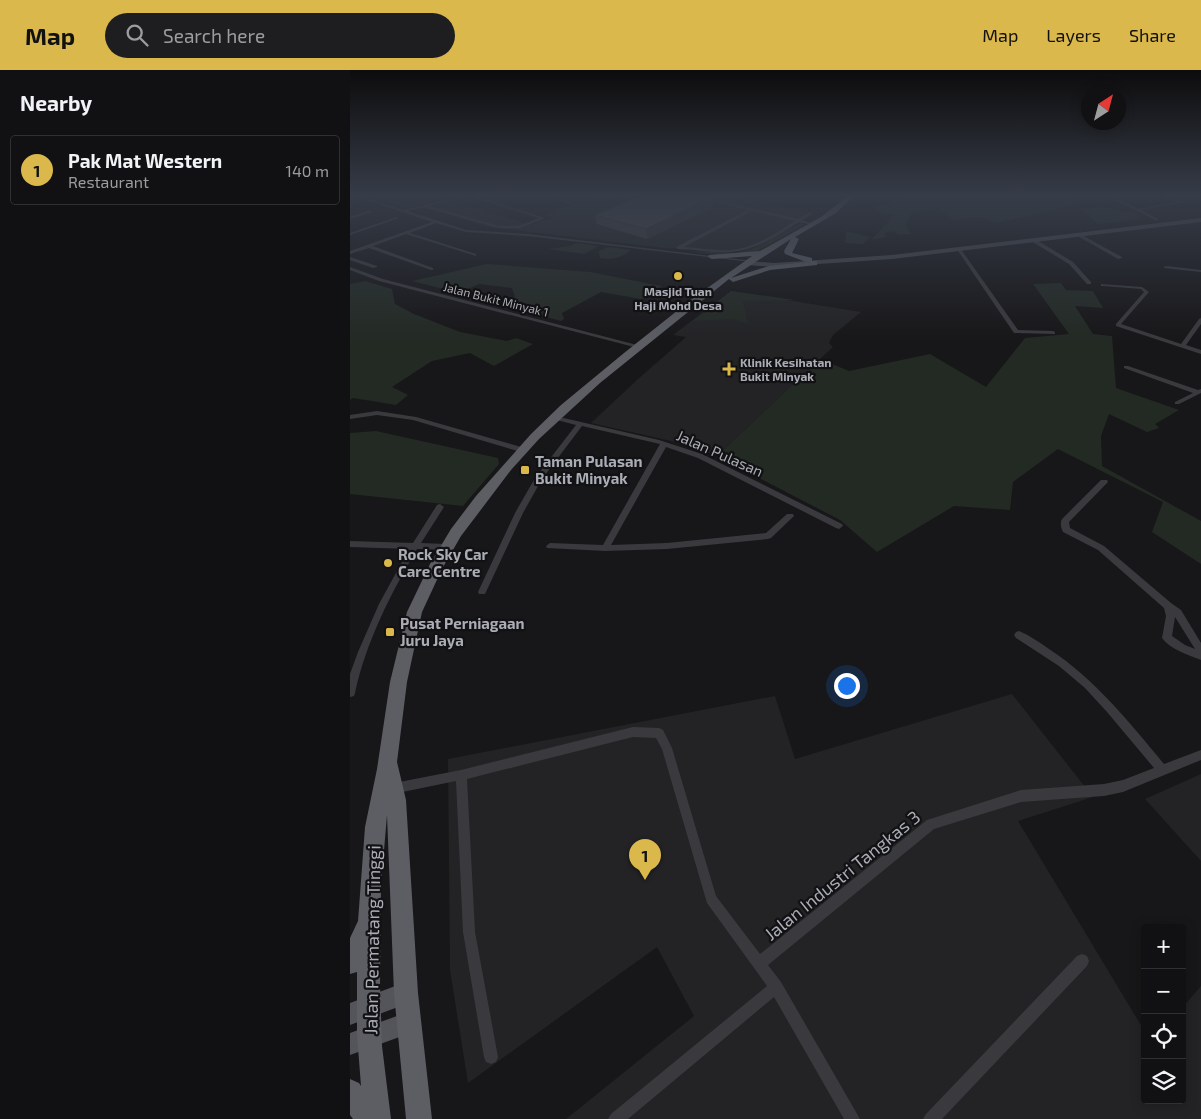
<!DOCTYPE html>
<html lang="en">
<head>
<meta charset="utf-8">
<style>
	:root { --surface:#111012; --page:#1e1e20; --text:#f1f3f6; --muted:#9c9d9f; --line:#303032; --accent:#dbb84b }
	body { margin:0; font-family:"Exo 2",sans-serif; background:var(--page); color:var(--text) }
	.controls { position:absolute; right:15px; bottom:15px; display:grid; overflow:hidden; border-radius:5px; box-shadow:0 2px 12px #0003 }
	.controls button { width:45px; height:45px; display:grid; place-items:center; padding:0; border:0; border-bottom:1px solid var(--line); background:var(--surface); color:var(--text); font:25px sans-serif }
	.compass { position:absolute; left:731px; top:15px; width:45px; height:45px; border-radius:50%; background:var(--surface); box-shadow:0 2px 12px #0003; rotate:36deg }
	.you { position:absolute; left:496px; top:615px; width:18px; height:18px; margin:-12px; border:4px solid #fff; border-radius:50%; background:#1a73e8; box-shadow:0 0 0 8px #1a73e833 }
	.badge { display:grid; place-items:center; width:32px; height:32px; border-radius:50%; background:var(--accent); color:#111; font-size:16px; font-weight:700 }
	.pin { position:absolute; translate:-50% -41px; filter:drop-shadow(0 1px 2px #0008) }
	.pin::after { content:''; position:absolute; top:26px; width:18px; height:15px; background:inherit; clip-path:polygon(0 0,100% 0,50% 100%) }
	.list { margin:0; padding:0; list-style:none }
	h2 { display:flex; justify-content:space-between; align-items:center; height:65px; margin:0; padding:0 20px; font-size:21px }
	h2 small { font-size:16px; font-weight:400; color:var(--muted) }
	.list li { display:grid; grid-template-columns:32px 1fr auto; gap:15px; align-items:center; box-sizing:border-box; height:70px; margin:0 10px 10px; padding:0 10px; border:1px solid var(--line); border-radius:5px }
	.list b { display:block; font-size:19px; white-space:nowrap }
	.list p { margin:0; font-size:16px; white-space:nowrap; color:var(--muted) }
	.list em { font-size:16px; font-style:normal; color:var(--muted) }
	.icon { flex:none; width:28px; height:28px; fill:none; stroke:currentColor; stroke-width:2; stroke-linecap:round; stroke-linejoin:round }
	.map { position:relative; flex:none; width:851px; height:1049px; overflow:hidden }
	header { display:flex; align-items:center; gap:30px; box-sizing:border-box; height:70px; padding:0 25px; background:var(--accent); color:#111 }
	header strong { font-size:24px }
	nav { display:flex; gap:28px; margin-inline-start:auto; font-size:18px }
	.search { width:350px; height:45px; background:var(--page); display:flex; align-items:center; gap:12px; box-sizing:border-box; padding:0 18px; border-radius:28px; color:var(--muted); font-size:19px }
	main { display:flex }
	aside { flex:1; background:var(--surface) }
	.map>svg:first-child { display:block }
	.built { fill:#232325 }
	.green { fill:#232a24 }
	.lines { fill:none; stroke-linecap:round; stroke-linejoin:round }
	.minor { fill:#3a3a3e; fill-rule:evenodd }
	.secondary { fill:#46474c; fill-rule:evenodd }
	.primary { fill:#54555b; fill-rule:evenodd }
	.trunk { fill:#5c5e64; fill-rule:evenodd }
	.wall { fill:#3c3d40 }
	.shaded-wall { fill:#313234 }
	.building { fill:#46474a; stroke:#313234 }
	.poi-dot { fill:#dbb84b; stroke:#121113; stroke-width:2 }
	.labels { text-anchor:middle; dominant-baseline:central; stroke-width:4.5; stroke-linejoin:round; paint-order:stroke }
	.far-poi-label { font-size:12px; font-weight:bold; fill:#aaadb6; stroke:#121113 }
	.far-street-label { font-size:12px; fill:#aaadb6; stroke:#121113 }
	.street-label { font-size:15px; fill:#aaadb6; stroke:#121113 }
	.poi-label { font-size:15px; font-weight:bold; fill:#aaadb6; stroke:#121113; text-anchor:start }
	.near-street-label { font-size:18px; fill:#aaadb6; stroke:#121113 }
</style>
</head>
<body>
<header>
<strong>Map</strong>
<div class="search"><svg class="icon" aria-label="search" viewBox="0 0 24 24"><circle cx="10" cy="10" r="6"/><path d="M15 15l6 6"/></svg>Search here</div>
<nav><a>Map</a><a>Layers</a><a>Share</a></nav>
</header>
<main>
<aside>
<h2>Nearby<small></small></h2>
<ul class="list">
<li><span class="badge">1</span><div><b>Pak Mat Western</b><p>Restaurant</p></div><em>140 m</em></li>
</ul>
</aside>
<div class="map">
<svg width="851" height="1049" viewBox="0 0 851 1049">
	<rect width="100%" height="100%" fill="#171618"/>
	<path class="built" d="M13 125H111L55 138Z
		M298 125H378L459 144 402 176 383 181 315 178 139 157 73 137 102 131 181 155 193 150 291 132Z
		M381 221 511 242 483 265 479 273 483 277 367 386 321 371 241 353 288 309 336 267 323 265Z
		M662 624 743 727 668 751 795 962V1030H832V938L851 916V1049H216L344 946 307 877 118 1013 100 900 98 689 425 626 445 689Z
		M851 704V791L795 729Z"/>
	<path class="green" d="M24 125H60L74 129 55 135Z
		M247 125H257L286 133 205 148 194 145Z
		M544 125H716L729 134 646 153 632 147 604 150 587 138 560 144 556 156 561 164 549 165 542 161 534 163 536 167 521 170 543 146 542 144H532L522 136 542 134 548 128Z
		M754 137 777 143 783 141 792 146 786 150 748 154 732 139Z
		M451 153 454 155 406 182 376 186 337 181 386 183 404 178Z
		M496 161 520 167 513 174 495 173Z
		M227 173 249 176 234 184 198 179 220 176Z
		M258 177 281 180C271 188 263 190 250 188L249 181Z
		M137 194 240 202 311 216 309 224 291 229 251 222 212 243 214 249 211 251 150 235 165 227 162 218 129 214 109 223 62 211Z
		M15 211 42 219 45 234 64 244 110 262 157 271 166 268 183 274 144 296 120 283 82 291 42 317 58 325 46 335 3 328 0 330V214Z
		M711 213 716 220 743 221 753 238 725 236 743 264 762 266 766 318 829 340 805 354 809 358 797 362 759 344 751 366 752 396 851 451V494L802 462 813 432 708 379 663 412 660 440 604 436 527 482 490 450 367 386 470 289 499 301 580 284 636 317 675 268 719 264 683 214Z
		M381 221 445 230 393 231 398 254 382 249 343 251Z
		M26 361 148 388 149 394 113 436 0 424V363Z"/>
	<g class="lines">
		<path class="minor" d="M2 125H7L53 140 117 125H123L195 148 170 158H149L74 137 58 141 116 160 178 164 403 191 401 192 178 166 116 162 86 153 60 163 126 184V186L56 164 23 176 83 198V200H81L19 178 0 184V181L82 152ZM120 126 189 148 169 156H149L79 136Z
			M188 125H194L223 133 221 134Z
			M264 125H271L287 129 285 130Z
			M339 125H345L448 149 461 142 462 144 452 150 464 154 462 155 449 152C429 165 406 180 382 182 364 184 345 179 328 179L326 177 398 140ZM402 141 445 151C426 163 404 178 381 180 365 181 349 178 334 177Z
			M756 125H761L788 139 828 132 806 125H812L835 132 791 140 808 149 807 151Z
			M848 125H851V126H849Z
			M21 140 22 142 0 149V147Z
			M46 147 49 148 0 165V163Z
			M728 163 772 187V188L768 189 726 165Z
			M681 169H685L723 192 741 212V214H737L719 194 681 171Z
			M606 178H610L668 260 703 261 705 262V264L664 263Z
			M0 187 27 196V197L23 198 0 190Z
			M816 196 851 200V202L814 198V197Z
			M0 197 33 209 291 276 288 278 29 211 0 200Z
			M751 214 792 217 799 222 771 254 831 274 849 249 851 248V254L836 275 851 280V284L766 256V254L794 222 791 219 753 216H751Z
			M774 296H778L848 320 851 319V323L829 334H825V332L843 323 774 298Z
			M27 341 66 347 175 378 176 380 175 382H171L63 350 27 345 0 349V345Z
			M205 346 309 370 352 384 492 454 493 456 489 459 486 458 348 388 316 377 261 475 317 473 416 463 437 444H443L444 446 421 468 418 469 317 479 255 481 197 478 196 476 200 473 253 475 310 374 232 356 192 409 173 443 135 524H129L128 522 165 443 185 408 226 355 203 349V347Z
			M751 410H757L758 412 719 452 720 458 754 476 821 533 831 540 851 573V590C838 585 820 579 812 568L816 546 814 538 748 480 713 462C711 459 710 452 712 449ZM825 547 845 579 835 575 822 566Z
			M90 434 94 437 71 473 96 474 100 477 96 480 67 479C41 523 16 572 5 623L4 626 0 627V604L8 582 29 534 59 479 0 477V471L63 473 87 435Z
			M669 561C679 565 689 572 699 579 745 609 779 652 814 694L851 680V690L773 722 754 726 671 732 584 759 418 895 431 912 510 1049H494L424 927 278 1049H258L261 1044 417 916 357 833 312 679 306 668 283 667 117 709 125 862 148 987 146 992 141 994 136 992 134 987 113 862 106 711 43 724 39 722 37 718 39 714 111 700 283 657 309 658 313 660 322 678 366 826 410 884 577 750 671 720 754 714 773 710 804 698 757 642 735 618 709 596 666 568 664 565 666 562Z
			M732 884 737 886 739 891 737 896 592 1049H573L576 1044 727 886Z"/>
		<path class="secondary" d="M851 148V152L542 189 424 197 397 195 394 193 397 191 424 193 542 185Z"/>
		<path class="primary" d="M56 912 64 915 67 923 64 931 0 955V933Z
			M58 942 66 945 69 953 66 961 0 985V963Z"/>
		<path class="trunk" d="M499 125H505L486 143 445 167 449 169 442 183 462 188V191H467V195L420 200 383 212 379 209 250 313 189 369 161 400 111 466 92 499 72 542 57 612 47 692 56 730 68 923 82 1049H56L44 923 37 745 31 816 30 915 32 976 41 1049H3L0 1045V1009L9 1013 11 1016 7 965V902L0 904V868L8 851 15 757 27 699 40 612 57 542 80 494 101 459 126 426 181 364 211 335 274 283 342 229 402 186 362 189 358 187 359 185 410 181 471 147ZM441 169 434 181 435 184 456 192 419 196 381 208Z"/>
	</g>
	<path class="wall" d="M362 127 363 137 297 169 247 154 245 145Z"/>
	<path class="shaded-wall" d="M362 127 363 137 297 169 296 159Z"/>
	<path class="building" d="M293 125H352L362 127 296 159 245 145Z"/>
	<linearGradient id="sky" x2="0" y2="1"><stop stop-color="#0d0c0d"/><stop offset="0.46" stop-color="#363c48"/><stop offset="1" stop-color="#363c48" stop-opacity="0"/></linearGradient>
	<rect width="851" height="272" fill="url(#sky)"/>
	<g class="poi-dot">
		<circle cx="328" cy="206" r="5"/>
		<path d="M376.5 291.5h5v5h5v5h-5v5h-5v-5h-5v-5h5z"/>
		<rect x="170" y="395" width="10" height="10" rx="2.5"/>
		<circle cx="38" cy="493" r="5"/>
		<rect x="35" y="557" width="10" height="10" rx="2.5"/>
	</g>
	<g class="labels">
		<g class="far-poi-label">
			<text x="328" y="221">Masjid Tuan<tspan x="328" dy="14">Haji Mohd Desa</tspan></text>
			<text x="390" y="292" text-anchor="start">Klinik Kesihatan<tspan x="390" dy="14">Bukit Minyak</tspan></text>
		</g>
		<g class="far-street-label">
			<text transform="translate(146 229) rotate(14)">Jalan Bukit Minyak 1</text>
		</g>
		<g class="street-label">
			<text transform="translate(370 383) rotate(24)">Jalan Pulasan</text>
		</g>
		<g class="poi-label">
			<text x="185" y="391">Taman Pulasan<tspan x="185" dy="17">Bukit Minyak</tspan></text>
			<text x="48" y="484">Rock Sky Car<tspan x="48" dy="17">Care Centre</tspan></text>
			<text x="50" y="553">Pusat Perniagaan<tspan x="50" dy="17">Juru Jaya</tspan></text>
		</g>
		<g class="near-street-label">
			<text transform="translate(492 805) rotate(-39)">Jalan Industri Tangkas 3</text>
			<text transform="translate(22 870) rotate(-89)">Jalan Permatang Tinggi</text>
		</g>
	</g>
</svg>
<div class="controls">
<button>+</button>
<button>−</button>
<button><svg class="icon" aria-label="locate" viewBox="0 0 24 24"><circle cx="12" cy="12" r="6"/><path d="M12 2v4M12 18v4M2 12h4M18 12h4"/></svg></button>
<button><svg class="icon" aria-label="layers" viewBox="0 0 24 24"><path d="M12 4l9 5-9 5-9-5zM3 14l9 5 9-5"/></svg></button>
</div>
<svg class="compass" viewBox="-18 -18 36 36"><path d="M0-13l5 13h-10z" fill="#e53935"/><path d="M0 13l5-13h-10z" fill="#9c9d9f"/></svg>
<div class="you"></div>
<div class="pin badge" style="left:295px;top:810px">1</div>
</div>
</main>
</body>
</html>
